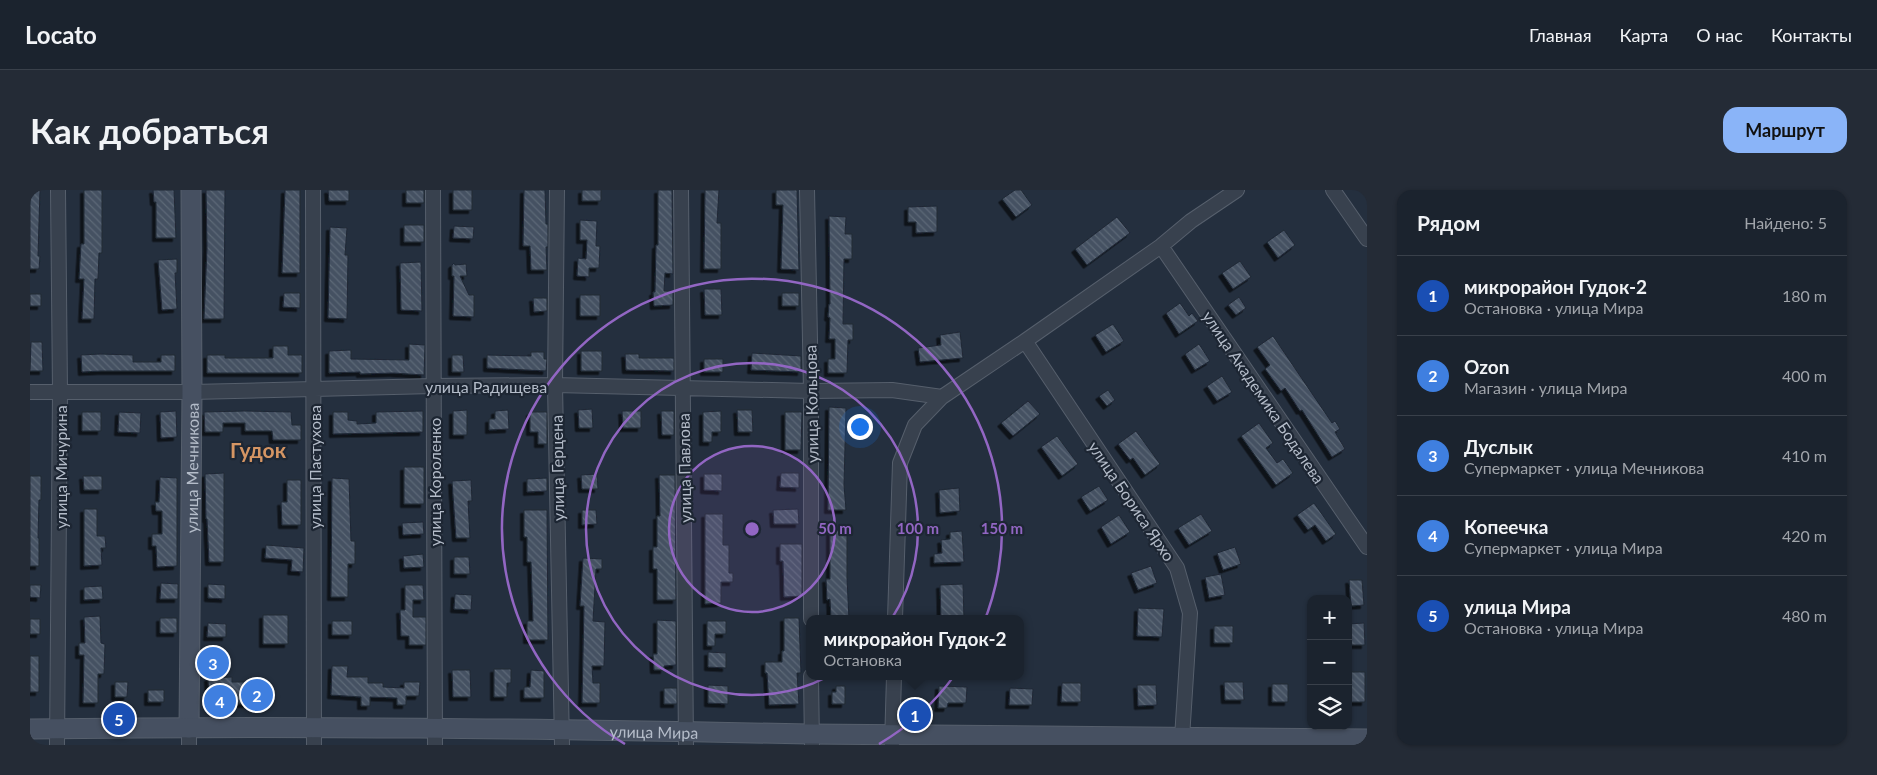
<!DOCTYPE html>
<html lang="ru">
<head>
<meta charset="utf-8">
<style>
	:root { --surface:#1b232e; --page:#242b36; --text:#f1f3f6; --muted:#a0a4aa; --line:#39404a; --accent:#8ab4f8 }
	body { margin:0; font-family:Lato,sans-serif; background:var(--page); color:var(--text) }
	.controls { position:absolute; right:15px; bottom:15px; display:grid; overflow:hidden; border-radius:10px; box-shadow:0 1px 4px #0004 }
	.controls button { width:45px; height:45px; display:grid; place-items:center; padding:0; border:0; border-bottom:1px solid var(--line); background:var(--surface); color:var(--text); font:25px sans-serif }
	.you { position:absolute; left:829px; top:236px; width:18px; height:18px; margin:-12px; border:4px solid #fff; border-radius:50%; background:#1a73e8; box-shadow:0 0 0 8px #1a73e833 }
	.badge { display:grid; place-items:center; width:32px; height:32px; border-radius:50%; background:var(--accent); color:#fff; font-size:16px; font-weight:700 }
	.pin { position:absolute; translate:-50% -50%; border:2px solid #fff; box-shadow:0 1px 5px #0006 }
	.popup { position:absolute; left:776px; top:425px; width:218px; height:65px; box-sizing:border-box; display:grid; place-content:center; border-radius:10px; background:var(--surface); filter:drop-shadow(0 1px 4px #0005); font-size:16px; white-space:nowrap; color:var(--muted) }
	.popup b { font-size:19px; color:var(--text) }
	.popup::after { content:''; position:absolute; left:50%; top:100%; margin-left:-10px; border:10px solid transparent; border-top-color:var(--surface) }
	.list { margin:0; padding:0; list-style:none }
	h2 { display:flex; justify-content:space-between; align-items:center; height:65px; margin:0; padding:0 20px; font-size:21px }
	h2 small { font-size:16px; font-weight:400; color:var(--muted) }
	.list li { display:grid; grid-template-columns:32px 1fr auto; gap:15px; align-items:center; box-sizing:border-box; height:80px; padding:0 20px; border-top:1px solid var(--line) }
	.list b { display:block; font-size:19px; white-space:nowrap }
	.list p { margin:0; font-size:16px; white-space:nowrap; color:var(--muted) }
	.list em { font-size:16px; font-style:normal; color:var(--muted) }
	.icon { flex:none; width:28px; height:28px; fill:none; stroke:currentColor; stroke-width:2; stroke-linecap:round; stroke-linejoin:round }
	.map { position:relative; flex:none; width:1337px; height:555px; overflow:hidden; border-radius:15px }
	header { display:flex; align-items:center; gap:30px; box-sizing:border-box; height:70px; padding:0 25px; background:var(--surface); border-bottom:1px solid var(--line) }
	header strong { font-size:24px }
	nav { display:flex; gap:28px; margin-inline-start:auto; font-size:18px }
	.intro { display:flex; align-items:center; justify-content:space-between; box-sizing:border-box; height:120px; padding:0 30px }
	h1 { margin:0; font-size:35px }
	.button { padding:12px 22px; border-radius:15px; background:var(--accent); color:#111; font-size:18px; font-weight:700 }
	main { display:flex; gap:30px; padding:0 30px }
	aside { flex:1; background:var(--surface); border-radius:15px; box-shadow:0 1px 4px #0004 }
	.map>svg:first-child { display:block }
	.building { fill:url(#building-back-hatch); stroke:#1f2835; filter:url(#shadow) }
	.lines { fill:none; stroke-linecap:round; stroke-linejoin:round }
	.minor-casing { stroke:#565f6c; stroke-width:16 }
	.secondary-casing { stroke:#565f6c; stroke-width:21 }
	.minor { stroke:#38414e; stroke-width:14 }
	.secondary { stroke:#465061; stroke-width:19 }
	.ring { fill:none; stroke:#9266c3; stroke-width:2.5 }
	.labels { text-anchor:middle; dominant-baseline:central; stroke-width:4.5; stroke-linejoin:round; paint-order:stroke }
	.street-label { font-size:16px; fill:#b4bcc9; stroke:#1d2633 }
	.district-label { font-size:21px; font-weight:bold; fill:#d59563; stroke:#1d2633 }
	.centre { fill:#9266c3; stroke:#1d2633; stroke-width:2.5 }
	.ring-label { font-size:15px; text-anchor:middle; font-weight:bold; fill:#9266c3; stroke:#1d2633; stroke-width:4.5; stroke-linejoin:round; paint-order:stroke }
</style>
</head>
<body>
<header>
<strong>Locato</strong>
<nav><a>Главная</a><a>Карта</a><a>О нас</a><a>Контакты</a></nav>
</header>
<div class="intro"><h1>Как добраться</h1><a class="button">Маршрут</a></div>
<main>
<div class="map">
<svg width="1337" height="555" viewBox="0 0 1337 555">
	<defs>
		<pattern id="building-back-hatch" width="6" height="6" patternUnits="userSpaceOnUse" patternTransform="scale(1.25)"><rect width="6" height="6" fill="#455162"/><path d="M-1 5l2 2M0 0l6 6M5-1l2 2" fill="none" stroke="#5d6877"/></pattern>
		<filter id="shadow"><feDropShadow dx="-3.5" dy="3.5" stdDeviation="0" flood-color="#0009"/></filter>
	</defs>
	<rect width="100%" height="100%" fill="#242f3e"/>
	<path class="building" d="M0 0H10L8 66H10L9 79H0Z
		M54 0H72V63H69L68 89H65L64 129H52L54 89H49L51 54H54Z
		M123 0H144L146 48H126V12H124Z
		M176 0H195L194 129H174L177 58Z
		M255 0H270V83H252Z
		M298 0H319V11H299Z
		M376 0H394V13H376Z
		M423 0H442V20H423Z
		M494 0H515L516 34H518V57H516L517 80H501L500 56H493Z
		M552 0H571V11H552Z
		M628 0H642L643 84 635 83 634 101H643V115L624 116 623 102H625L626 55H628Z
		M675 0H689L687 33H691V79H674Z
		M746 0H767L769 80 751 79 753 15H746Z
		M985 0H991L1002 15 986 27 972 9Z
		M907 16V42L886 43V32H878V17Z
		M799 26 816 27 815 44H822V69H814L813 134H823V150H818L817 183H798V169H805V149H799L800 128 798 127 799 114H800Z
		M1087 27 1100 43 1057 75 1045 59Z
		M550 30 567 31 566 56H570L569 78H559V87L547 86 548 68 556 69 557 50H550Z
		M374 35H394V52H374Z
		M424 36 444 37 443 49 423 48Z
		M300 37 317 38 315 65H318L317 129 298 128Z
		M1254 40 1265 55 1248 68 1237 52Z
		M147 69V83H145L147 119 132 120 128 70Z
		M1210 71 1221 87 1203 99 1192 83Z
		M391 72 392 121 371 120 370 73Z
		M424 73 425 75 436 74 437 86H430L439 105H444V127L423 126 424 86H422V75Z
		M674 99H691L692 125H675Z
		M254 103H270V118L253 117Z
		M752 103H769V116H752Z
		M0 104H11V116H0Z
		M550 105H570V126H550Z
		M1209 107 1216 118 1206 125 1198 115Z
		M503 108H517V121L504 122Z
		M1150 113 1159 126 1162 123 1168 131 1149 144 1136 123Z
		M1083 134 1094 151 1076 162 1065 145Z
		M930 142 933 168 890 172 888 158 911 155 910 145Z
		M1243 146 1302 233 1305 231 1310 239 1305 242 1315 259 1302 267 1272 220 1270 221 1255 198 1251 201 1235 179 1240 175 1227 157Z
		M1 152H12L13 181H0Z
		M379 154 395 155 394 185 363 183 330 184V182L299 183V161L321 160V169L379 170Z
		M1169 154 1180 171 1165 180 1155 164Z
		M243 156H258V165H272V183H177V165H195V168H243Z
		M551 161H572V181H551Z
		M501 162H514V169H517L516 181 457 178V165L501 166Z
		M722 163 771 166V182L721 180Z
		M70 164 103 165V172H131V165H145V181H71L52 182 51 165Z
		M595 164H609V168H644V181L596 180Z
		M422 165H433L434 182H422Z
		M674 169H693V182H674Z
		M1192 186 1202 202 1187 211 1177 196Z
		M1078 200 1085 210 1077 216 1069 206Z
		M998 211 1010 224 983 246 971 233Z
		M799 217 816 218 814 295 816 320H798Z
		M562 219 563 238H549L548 220Z
		M437 220V245H423V221Z
		M478 220 479 239 459 240V229H465V221Z
		M707 220H722L723 242H708Z
		M146 221 147 247 131 248 130 222Z
		M215 221 261 222 262 235H271V250H243L242 241H215V233H193V242H175L174 222Z
		M393 221V242L303 244V222H318V230L327 231V234L346 233V222Z
		M592 221H611V238H593Z
		M631 221H644V245H632Z
		M691 221V242H682V252H673V222Z
		M52 222H71V241H52Z
		M89 222 111 223 110 243 88 242Z
		M500 222H517V254H508V242H500Z
		M755 222H772L771 260H755Z
		M1229 233 1243 253 1236 258 1247 273 1253 269 1263 283 1246 295 1211 246Z
		M1106 241 1130 274 1115 285 1103 268 1100 270 1088 254Z
		M1027 246 1048 274 1032 286 1011 257Z
		M374 277H394V314H374Z
		M194 283V372H179L177 329H176L175 284Z
		M751 283H769V298L750 297Z
		M567 284 568 299H552L551 285Z
		M674 284H692V301L674 300Z
		M629 285H645L646 410H627V379H623V357H627V326H630Z
		M0 286H11V310H9L8 348H9V376H0Z
		M53 286H72V300H54Z
		M130 287 147 288V376L127 377 126 356H122V344H132V321H126L125 312H129Z
		M302 288 319 289 321 351H325V374H318V407H301Z
		M517 288V301L497 302V289Z
		M257 290H271V335H252L251 312H257Z
		M441 290 442 311H438L440 348H426L422 291Z
		M1069 296 1078 310 1060 321 1051 307Z
		M929 298 930 321 910 323 909 300Z
		M1284 313 1306 344 1296 351 1285 335 1278 340 1267 325Z
		M54 319H67V346H75L76 358H71L72 375 54 376Z
		M768 319 769 334H744L743 320Z
		M494 320H517L518 450H497V431H503L501 372H497V347H494Z
		M552 320H566L567 334 552 335Z
		M675 324H693V355H699V383H703V392H691V413L675 414Z
		M1171 324 1182 341 1159 355 1148 338Z
		M1089 325 1100 342 1081 354 1071 337Z
		M393 332 394 344 373 345 372 333Z
		M800 340H817V388L819 429H801L800 409 797 410 796 389H800Z
		M932 341 934 372 904 373V364L912 363 911 350 920 349V342Z
		M750 354H772V406L754 407 753 371H750Z
		M236 355 274 358 273 382 261 381 262 370 235 368Z
		M1205 357 1211 374 1193 380 1187 363Z
		M393 364 394 377 374 378 373 366Z
		M424 367H439L440 384H424Z
		M553 368 572 369V379H566L563 431 575 432 574 476H562L563 493H570V513H552L554 416H550Z
		M1121 376 1127 393 1108 400 1101 383Z
		M1191 384 1195 405 1179 408 1175 387Z
		M1319 390H1332L1334 415 1321 416Z
		M131 393 148 394V409H130Z
		M178 394 195 395V409L178 408Z
		M933 394 934 429H911L910 395Z
		M0 395H11L10 408 0 407Z
		M375 395H393L394 410H383V427H396V455H379V446H371L370 420H375Z
		M72 396 73 409 54 410V397Z
		M425 404 442 405 441 420 424 419Z
		M1108 418 1134 419 1132 447 1107 446Z
		M233 425H258V454H233Z
		M70 426 71 453 75 454 74 484H68V513H53L54 465H49V453H55L54 427Z
		M130 428H147V443H130Z
		M754 428H769L771 483H767L769 514 739 515 737 483H735V472H752V461H754Z
		M0 429H10V444H0Z
		M627 430 646 431V475L634 476V480H624L623 464H627Z
		M302 431H322V445H302Z
		M677 431H696V444H685V456H677Z
		M178 433 196 434V447H177Z
		M1334 433 1335 455H1318V434Z
		M1184 436H1203V453H1184Z
		M678 462 696 463V478L678 477Z
		M0 466H9V502H0Z
		M302 476H318L317 487H338V493H353V497L374 498V492H390L389 506H376V515H367V508L340 507V516H331V507L301 505Z
		M464 479H481V493H477V507H464Z
		M422 480H440L441 507H423Z
		M501 480 514 481V508H494V497H500Z
		M1318 482H1335V512H1318Z
		M202 487V492H229V514H208V512H179L178 488Z
		M85 492H98L97 507H85Z
		M1194 492H1213L1214 510H1195Z
		M1032 493H1051V512H1031Z
		M1242 494H1258V512H1242Z
		M678 495 698 496V514L678 513Z
		M1107 495H1126L1127 515 1108 516Z
		M806 496H815V514H802V502H806Z
		M909 496 937 497 936 513H918L917 518H908Z
		M634 498H647V514H634Z
		M980 498 1003 499 1002 515H979Z
		M118 500H134V512H118Z"/>
	<g class="lines">
		<defs>
			<path id="minor" d="M283 0 284 555
				M403 0 405 555
				M527 0 525 195 532 555
				M651 0 656 555
				M777 0 781 201V429
				M1303 0 1337 49
				M1131 56 1337 357
				M995 151 1147 378 1160 423 1152 548
				M0 202H162L403 196 525 195 781 201 862 200 912 207
				M865 429 870 273 885 235 912 207 995 151 1131 56 1161 31 1207 0
				M781 486 782 555
				M159 538V555
				M27 555 30 202 28 0
				M862 555 864 486"/>
			<g id="secondary">
				<path id="s1" d="M159 538 162 202 161 0"/>
				<path id="s2" d="M0 539C260 535 520 539 779 544 965 547 1151 548 1337 549"/>
			</g>
		</defs>
		<use href="#minor" class="minor-casing"/>
		<use href="#secondary" class="secondary-casing"/>
		<use href="#minor" class="minor"/>
		<use href="#secondary" class="secondary"/>
	</g>
	<circle cx="722" cy="339" r="83" fill="#9266c3" fill-opacity=".12"/>
	<g class="ring">
		<circle cx="722" cy="339" r="83"/>
		<circle cx="722" cy="339" r="166"/>
		<path d="M595 554A250 250 0 1 1 849 554"/>
	</g>
	<g class="labels">
		<g class="street-label">
			<text x="456" y="196">улица Радищева</text>
			<text transform="translate(1234 207) rotate(56)">улица Академика Бодалева</text>
			<text transform="translate(781 214) rotate(-91)">улица Кольцова</text>
			<text transform="translate(30 277) rotate(-90)">улица Мичурина</text>
			<text transform="translate(284 277) rotate(-90)">улица Пастухова</text>
			<text stroke="none"><textPath href="#s1" startOffset="260">улица Мечникова</textPath></text>
			<text transform="translate(527 278) rotate(-91)">улица Герцена</text>
			<text transform="translate(654 278) rotate(-91)">улица Павлова</text>
			<text transform="translate(404 292) rotate(-90)">улица Короленко</text>
			<text transform="translate(1102 311) rotate(56)">улица Бориса Ярхо</text>
			<text stroke="none"><textPath href="#s2" startOffset="624">улица Мира</textPath></text>
		</g>
		<g class="district-label">
			<text x="228" y="259">Гудок</text>
		</g>
	</g>
	<circle cx="722" cy="339" r="8" class="centre"/>
	<g class="ring-label">
		<text x="805" y="344">50 m</text>
		<text x="888" y="344">100 m</text>
		<text x="972" y="344">150 m</text>
	</g>
</svg>
<div class="controls">
<button>+</button>
<button>−</button>
<button><svg class="icon" aria-label="layers" viewBox="0 0 24 24"><path d="M12 4l9 5-9 5-9-5zM3 14l9 5 9-5"/></svg></button>
</div>
<div class="you"></div>
<div class="pin badge" style="left:885px;top:525px;background:#1a4fb4">1</div>
<div class="popup"><b>микрорайон Гудок-2</b>Остановка</div>
<div class="pin badge" style="left:227px;top:505px;background:#3f7fe0">2</div>
<div class="pin badge" style="left:183px;top:473px;background:#3f7fe0">3</div>
<div class="pin badge" style="left:190px;top:511px;background:#3f7fe0">4</div>
<div class="pin badge" style="left:89px;top:529px;background:#1a4fb4">5</div>
</div>
<aside>
<h2>Рядом<small>Найдено: 5</small></h2>
<ul class="list">
<li><span class="badge" style="background:#1a4fb4">1</span><div><b>микрорайон Гудок-2</b><p>Остановка · улица Мира</p></div><em>180 m</em></li>
<li><span class="badge" style="background:#3f7fe0">2</span><div><b>Ozon</b><p>Магазин · улица Мира</p></div><em>400 m</em></li>
<li><span class="badge" style="background:#3f7fe0">3</span><div><b>Дуслык</b><p>Супермаркет · улица Мечникова</p></div><em>410 m</em></li>
<li><span class="badge" style="background:#3f7fe0">4</span><div><b>Копеечка</b><p>Супермаркет · улица Мира</p></div><em>420 m</em></li>
<li><span class="badge" style="background:#1a4fb4">5</span><div><b>улица Мира</b><p>Остановка · улица Мира</p></div><em>480 m</em></li>
</ul>
</aside>
</main>
</body>
</html>
